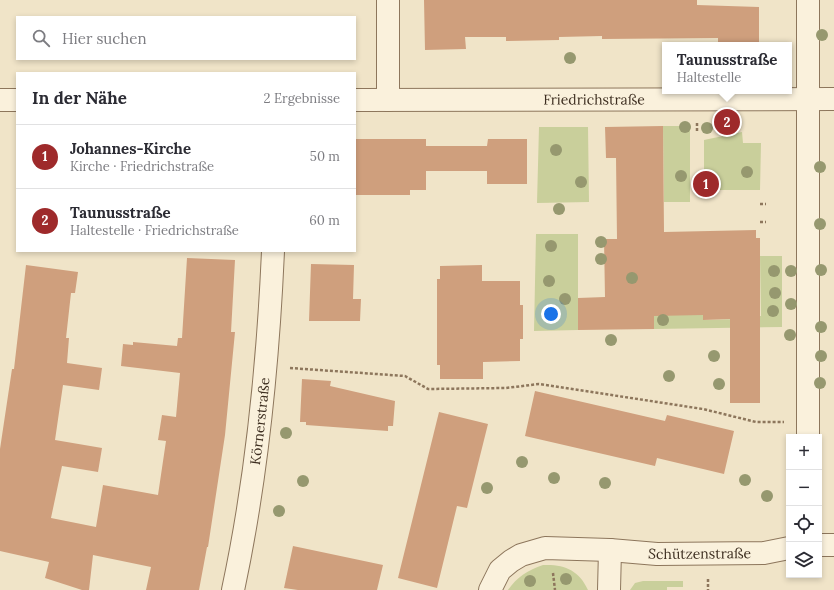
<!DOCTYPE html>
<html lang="de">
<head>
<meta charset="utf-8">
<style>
	:root { --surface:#fff; --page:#f2f2f3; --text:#2b2b33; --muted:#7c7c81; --line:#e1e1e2; --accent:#9e2a2b }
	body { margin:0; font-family:Lora,serif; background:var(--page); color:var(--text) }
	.controls { position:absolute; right:12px; bottom:12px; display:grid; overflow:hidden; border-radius:0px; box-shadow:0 2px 6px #0003 }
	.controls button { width:36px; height:36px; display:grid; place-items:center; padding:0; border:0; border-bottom:1px solid var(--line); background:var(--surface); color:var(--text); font:20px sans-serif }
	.you { position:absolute; left:551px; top:314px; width:14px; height:14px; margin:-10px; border:3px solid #fff; border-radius:50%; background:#1a73e8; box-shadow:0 0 0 6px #1a73e833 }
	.badge { display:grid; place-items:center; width:26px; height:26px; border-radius:50%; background:var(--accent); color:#fff; font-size:13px; font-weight:700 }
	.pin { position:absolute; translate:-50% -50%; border:2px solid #fff; box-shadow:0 1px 4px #0006 }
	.popup { position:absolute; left:662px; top:42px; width:130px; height:52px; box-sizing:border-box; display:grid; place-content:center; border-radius:0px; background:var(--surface); filter:drop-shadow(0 1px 3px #0005); font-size:13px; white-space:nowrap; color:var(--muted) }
	.popup b { font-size:15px; color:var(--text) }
	.popup::after { content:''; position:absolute; left:50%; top:100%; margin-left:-8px; border:8px solid transparent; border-top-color:var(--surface) }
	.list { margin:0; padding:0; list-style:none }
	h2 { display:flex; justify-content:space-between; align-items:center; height:52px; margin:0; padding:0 16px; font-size:17px }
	h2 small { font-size:13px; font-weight:400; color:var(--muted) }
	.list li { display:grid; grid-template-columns:26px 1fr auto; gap:12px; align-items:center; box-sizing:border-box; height:64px; padding:0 16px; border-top:1px solid var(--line) }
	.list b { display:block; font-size:15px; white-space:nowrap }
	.list p { margin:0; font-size:13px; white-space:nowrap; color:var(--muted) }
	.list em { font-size:13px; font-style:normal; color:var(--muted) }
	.icon { flex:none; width:22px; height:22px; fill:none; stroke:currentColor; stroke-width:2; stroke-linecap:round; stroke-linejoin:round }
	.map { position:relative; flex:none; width:834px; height:590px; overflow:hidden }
	.search { position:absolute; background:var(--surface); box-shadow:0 2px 6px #0003; left:16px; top:16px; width:340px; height:44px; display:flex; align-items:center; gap:10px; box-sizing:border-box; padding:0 14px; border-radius:0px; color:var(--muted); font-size:15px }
	.panel { position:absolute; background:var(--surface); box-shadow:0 2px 6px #0003; left:16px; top:72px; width:340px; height:180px; border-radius:0px }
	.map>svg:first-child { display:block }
	.green { fill:#c9cf9b }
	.building { fill:#cf9f7d }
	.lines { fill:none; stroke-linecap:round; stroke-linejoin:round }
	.street-casing { stroke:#8d765c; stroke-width:24 }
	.path { stroke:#8d765c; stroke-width:2.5; stroke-dasharray:3 2; stroke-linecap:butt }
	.street { stroke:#faf1dc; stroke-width:22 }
	.tree { fill:#96986f }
	.labels { text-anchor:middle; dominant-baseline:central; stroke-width:3; stroke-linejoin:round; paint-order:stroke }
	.street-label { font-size:14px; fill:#3d2e20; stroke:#f7eed8 }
</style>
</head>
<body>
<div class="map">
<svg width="834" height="590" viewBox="0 0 834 590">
	<rect width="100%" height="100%" fill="#f0e4c8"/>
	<path class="green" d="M663 126H690V202H664Z
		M539 127H588L589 202 537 203Z
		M742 132 743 143H761L760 190H704V140Z
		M536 234H578V330L534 331Z
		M760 256H782V327L654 329 653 299 703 315V320L739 319V317L761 316Z
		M543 565C564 564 579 570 588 590H508C517 577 528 570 543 565Z
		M643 581H683V587H667V590H630L635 583Z"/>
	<path class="building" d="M424 0H697V5L759 7V45H718V38L602 39V36L559 37V40L506 41V37H465L466 49 425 50Z
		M663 126 664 232 756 230V238H760V403H730V319L703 320V315L654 316V329L578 330V298L605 297 604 239H617L616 158H606L605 127Z
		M355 139H426V146H487L488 139H527V184H487V171H426V190H410V195H355Z
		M187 258 235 260 231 332H235L225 435 208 547H207L199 590H146L151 567 93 555 89 590H82L45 578 49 562 0 551V449L12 369H14L26 265 78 272 75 293H71L66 338H69L67 363 102 368 99 390 63 385 55 440 102 448 98 472 62 466 51 518 96 527 103 485 158 495 166 441 158 440 162 415 176 417 180 373 121 366 123 344 133 345V342L177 346 178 338H182Z
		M311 264 354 265 353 299H361L360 321H309Z
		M482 265V281H520V305H523V339H520V361L483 362V379H440V365H437V279H440V266Z
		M302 379 331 381 330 386 395 401 393 426H388V431L306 425V422H300Z
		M535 391 665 421 667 415 734 431 724 474 657 458 655 466 525 436Z
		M439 412 488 424 467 508 457 506 437 588 398 578Z
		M293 546 383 565 377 590H298L284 588Z"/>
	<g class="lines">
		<defs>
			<g id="street">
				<path d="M388 0V100"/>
				<path d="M808 0V437"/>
				<path d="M0 100H17"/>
				<path id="s1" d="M355 100 834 99"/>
				<path d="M819 545H834"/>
				<path id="s2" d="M233 590C257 478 268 365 273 251"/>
				<path id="s3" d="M490 590 500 570 511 561 521 555 545 548 610 550 657 554 764 553 789 548"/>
				<path d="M609 590 610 550"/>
			</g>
		</defs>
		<use href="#street" class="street-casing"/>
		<path class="path" d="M697 123V133
			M760 204H766
			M760 222H766
			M290 368 405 376 428 389 506 388 539 384 703 409 756 422H784
			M553 573 555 590
			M708 579V590"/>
		<use href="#street" class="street"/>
	</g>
	<g class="tree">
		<circle cx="822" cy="35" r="6"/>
		<circle cx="570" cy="58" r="6"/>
		<circle cx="685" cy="127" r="6"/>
		<circle cx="707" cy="128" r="6"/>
		<circle cx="556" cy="150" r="6"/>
		<circle cx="820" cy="167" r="6"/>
		<circle cx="747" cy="172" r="6"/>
		<circle cx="681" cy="176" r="6"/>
		<circle cx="581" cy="182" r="6"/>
		<circle cx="559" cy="209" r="6"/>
		<circle cx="820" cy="224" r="6"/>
		<circle cx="601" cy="242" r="6"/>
		<circle cx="551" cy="246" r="6"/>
		<circle cx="601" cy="259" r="6"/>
		<circle cx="821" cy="270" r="6"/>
		<circle cx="774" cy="271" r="6"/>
		<circle cx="791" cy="271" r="6"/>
		<circle cx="632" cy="278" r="6"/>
		<circle cx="549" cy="281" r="6"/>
		<circle cx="775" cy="293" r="6"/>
		<circle cx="565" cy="299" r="6"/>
		<circle cx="791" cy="304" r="6"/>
		<circle cx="773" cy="311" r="6"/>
		<circle cx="663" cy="320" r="6"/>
		<circle cx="821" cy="327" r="6"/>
		<circle cx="790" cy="335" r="6"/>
		<circle cx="611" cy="340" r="6"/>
		<circle cx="714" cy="356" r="6"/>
		<circle cx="821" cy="356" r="6"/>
		<circle cx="669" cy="376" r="6"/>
		<circle cx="820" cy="383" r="6"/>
		<circle cx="719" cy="384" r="6"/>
		<circle cx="286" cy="433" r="6"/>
		<circle cx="522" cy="462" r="6"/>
		<circle cx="554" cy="478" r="6"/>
		<circle cx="745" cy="480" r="6"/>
		<circle cx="303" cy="481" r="6"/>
		<circle cx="605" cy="483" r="6"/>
		<circle cx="487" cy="488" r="6"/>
		<circle cx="767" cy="496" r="6"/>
		<circle cx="279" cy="511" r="6"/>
		<circle cx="566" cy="579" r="6"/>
		<circle cx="530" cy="581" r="6"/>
	</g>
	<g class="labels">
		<g class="street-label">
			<text stroke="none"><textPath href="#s1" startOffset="239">Friedrichstraße</textPath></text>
			<text stroke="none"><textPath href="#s2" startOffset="171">Körnerstraße</textPath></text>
			<text stroke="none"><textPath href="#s3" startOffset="228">Schützenstraße</textPath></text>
		</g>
	</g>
</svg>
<div class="controls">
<button>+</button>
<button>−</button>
<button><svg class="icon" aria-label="locate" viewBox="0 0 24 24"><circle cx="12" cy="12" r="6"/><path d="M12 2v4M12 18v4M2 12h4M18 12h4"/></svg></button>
<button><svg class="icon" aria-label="layers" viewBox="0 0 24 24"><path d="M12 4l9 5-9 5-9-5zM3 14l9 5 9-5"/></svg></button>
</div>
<div class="you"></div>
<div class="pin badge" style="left:706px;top:184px">1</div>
<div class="pin badge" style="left:727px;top:122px">2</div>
<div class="popup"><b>Taunusstraße</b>Haltestelle</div>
<div class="search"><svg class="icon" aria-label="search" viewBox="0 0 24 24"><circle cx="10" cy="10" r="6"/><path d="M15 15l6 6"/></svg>Hier suchen</div>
<section class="panel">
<h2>In der Nähe<small>2 Ergebnisse</small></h2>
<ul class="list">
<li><span class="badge">1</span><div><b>Johannes-Kirche</b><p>Kirche · Friedrichstraße</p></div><em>50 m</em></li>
<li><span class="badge">2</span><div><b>Taunusstraße</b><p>Haltestelle · Friedrichstraße</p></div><em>60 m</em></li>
</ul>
</section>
</div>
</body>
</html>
